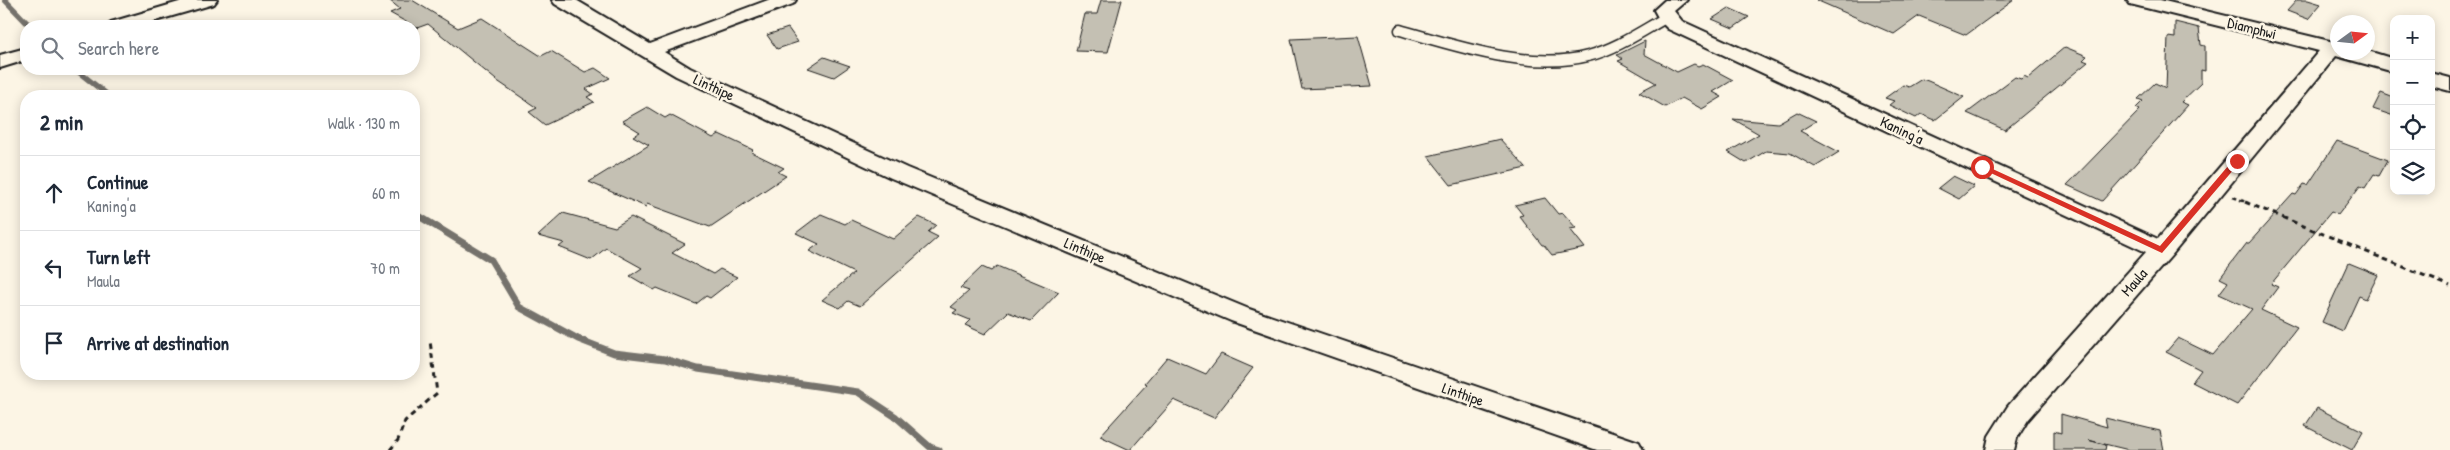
<!DOCTYPE html>
<html lang="en">
<head>
<meta charset="utf-8">
<style>
	:root { --surface:#fff; --page:#f2f2f3; --text:#1f2937; --muted:#747a83; --line:#e0e1e3 }
	body { margin:0; font-family:"Patrick Hand",sans-serif; background:var(--page); color:var(--text) }
	.controls { position:absolute; right:15px; top:15px; display:grid; overflow:hidden; border-radius:10px; box-shadow:0 2px 12px #0003 }
	.controls button { width:45px; height:45px; display:grid; place-items:center; padding:0; border:0; border-bottom:1px solid var(--line); background:var(--surface); color:var(--text); font:25px sans-serif }
	.compass { position:absolute; left:2330px; top:15px; width:45px; height:45px; border-radius:50%; background:var(--surface); box-shadow:0 2px 12px #0003; rotate:75deg }
	.stop { position:absolute; width:15px; height:15px; margin:-11px; border:4px solid #d93025; border-radius:50%; background:#fff }
	.stop.end { background:#d93025; border-color:#fff; box-shadow:0 1px 5px #0008 }
	.list { margin:0; padding:0; list-style:none }
	h2 { display:flex; justify-content:space-between; align-items:center; height:65px; margin:0; padding:0 20px; font-size:21px }
	h2 small { font-size:16px; font-weight:400; color:var(--muted) }
	.list li { display:grid; grid-template-columns:32px 1fr auto; gap:15px; align-items:center; box-sizing:border-box; height:75px; padding:0 20px; border-top:1px solid var(--line) }
	.list b { display:block; font-size:19px; white-space:nowrap }
	.list p { margin:0; font-size:16px; white-space:nowrap; color:var(--muted) }
	.list em { font-size:16px; font-style:normal; color:var(--muted) }
	.icon { flex:none; width:28px; height:28px; fill:none; stroke:currentColor; stroke-width:2; stroke-linecap:round; stroke-linejoin:round }
	.map { position:relative; flex:none; width:2450px; height:450px; overflow:hidden }
	.search { position:absolute; background:var(--surface); box-shadow:0 2px 12px #0003; left:20px; top:20px; width:400px; height:55px; display:flex; align-items:center; gap:12px; box-sizing:border-box; padding:0 18px; border-radius:20px; color:var(--muted); font-size:19px }
	.panel { position:absolute; background:var(--surface); box-shadow:0 2px 12px #0003; left:20px; top:90px; width:400px; height:290px; border-radius:20px }
	.map>svg:first-child { display:block }
	.lines { fill:none; stroke-linecap:round; stroke-linejoin:round }
	.stream-far1 { stroke:#75726c; stroke-width:5.5 }
	.stream { stroke:#75726c; stroke-width:7 }
	.building { fill:#c4c0b3; stroke:#1c1c1c }
	.service-casing { stroke:#1c1c1c; stroke-width:13 }
	.minor-casing { stroke:#1c1c1c; stroke-width:4 }
	.path-far1 { stroke:#1c1c1c; stroke-width:2.5; stroke-dasharray:4.5 3; stroke-linecap:butt }
	.path { stroke:#1c1c1c; stroke-width:3; stroke-dasharray:5.5 4.5; stroke-linecap:butt }
	.service { stroke:#fcf5e5; stroke-width:10 }
	.minor { fill:#fcf5e5; fill-rule:evenodd }
	.route { fill:#d93025 }
	.labels { text-anchor:middle; dominant-baseline:central; stroke-width:5; stroke-linejoin:round; paint-order:stroke }
	.street-label { font-size:15px; fill:#1c1c1c; stroke:#fcf5e5 }
</style>
</head>
<body>
<div class="map">
<svg width="2450" height="450" viewBox="0 0 2450 450">
	<rect width="100%" height="100%" fill="#fcf5e5"/>
	<filter id="ink" filterUnits="userSpaceOnUse"><feTurbulence type="fractalNoise" baseFrequency=".02" numOctaves="2"/><feDisplacementMap in="SourceGraphic" scale="10" xChannelSelector="R" yChannelSelector="G"/><feConvolveMatrix kernelMatrix="1 2 1 2 8 2 1 2 1" color-interpolation-filters="sRGB"/></filter>
	<g filter="url(#ink)">
		<g class="lines">
			<path class="stream-far1" d="M5 0 30 26
				M75 69 109 96"/>
			<path class="stream" d="M414 213 491 260 519 307 578 339 614 353 665 359 698 369 858 392 896 417 930 447 939 450"/>
		</g>
		<path class="building" d="M389 0H412L458 28 482 18 541 56 551 51 585 72 595 68 610 78 586 89 593 94 587 97 594 102 545 125 529 112 537 108 496 80 428 24 417 28 390 13 400 9Z
			M1101 0H1122L1108 52 1076 51 1085 14H1097Z
			M1816 0H2014L1966 35 1919 16 1894 34Z
			M2297 0H2308L2321 4 2308 19 2287 11Z
			M1729 8 1749 17 1733 28 1712 19Z
			M2175 22 2199 28 2201 45 2205 46V71L2201 70V83L2181 102 2188 105 2102 201 2067 185 2140 110 2136 108 2143 101 2138 99 2155 83 2166 88 2168 37 2175 38Z
			M788 28 798 42 777 49 767 35Z
			M1358 36 1372 86 1302 89 1291 39Z
			M1645 41 1644 54 1677 72 1694 64 1698 66 1703 64 1733 80 1713 92 1722 97 1702 109 1682 98 1665 107 1639 92 1656 83 1618 61 1623 59 1617 55Z
			M2065 47 2087 56 2083 60 2088 62 2005 130 1967 113 2015 77 2021 79 2024 76 2028 78Z
			M824 57 850 66 834 77 808 68Z
			M1922 79 1928 81 1964 97 1935 120 1921 114 1916 118 1889 105 1894 101 1885 98 1903 85 1909 87Z
			M2381 93 2394 98V116L2373 109Z
			M647 107 665 118 670 115 713 138 719 134 753 150 751 152 784 168 778 172 786 176 710 227 647 204 646 207 589 182 649 145 633 136 640 132 622 121Z
			M1797 112 1816 121 1800 131 1839 152 1815 167 1790 153 1766 151 1746 163 1728 152 1759 134 1733 119 1778 123Z
			M1500 139 1526 168 1451 185 1428 156Z
			M2337 141 2388 160 2379 176 2374 174 2365 188 2360 186 2338 215 2331 212 2271 284 2278 287 2261 310 2297 327 2237 405 2192 382 2201 370 2166 352 2178 338 2213 355 2252 309 2219 294 2228 282 2220 278 2247 243H2249L2293 194 2296 195 2304 184 2308 185Z
			M1953 176 1974 186 1959 199 1938 188Z
			M1545 198 1558 214 1563 213 1576 228 1570 229 1585 248 1552 255 1544 245H1542L1519 216 1523 215 1515 205Z
			M563 213 615 227 631 217 685 244 672 253 713 274 720 269 737 277 710 298 706 296 696 304 657 288 654 290 630 276 642 268 606 248 591 260 559 247 564 243 538 236Z
			M821 214 845 224 851 220 893 239 919 217 936 225 928 232 938 237 860 306 848 301 840 308 822 300 854 273 809 251 819 244 796 233Z
			M2349 263 2378 275 2366 299 2359 296 2343 331 2322 322Z
			M997 266 1059 292 1031 321 1008 312 985 334 965 325 970 320 953 313 957 310 951 307 969 291 960 288 982 267 991 271Z
			M1221 354 1253 368 1214 418 1174 400 1130 450 1100 436 1147 384 1145 383 1167 357 1206 374Z
			M2317 408 2363 431 2352 450 2305 426Z
			M2061 414 2107 427 2105 418 2160 431 2164 450H2129L2088 440 2106 445 2105 450H2054V431L2061 433Z"/>
		<g class="lines">
			<defs>
				<path id="service" d="M1400 30C1456 46 1530 71 1588 56 1616 49 1642 31 1667 17"/>
				<path id="minor" d="M186 0H217L214 4 138 26H108L111 22Z
					M552 0H576L650 44 768 0H796L793 4 664 52 690 68 907 168 1249 309 1639 442 1643 450H1597L1231 321 891 178 676 76 555 4Z
					M1665 0H1687L1674 11 1682 21 2158 239 2319 51 2130 4 2127 0H2160L2338 43V52L2368 51 2394 59V72L2336 56 2171 256 2028 420 2017 438 2014 450H1986L1989 436 2008 406 2146 252 1668 29 1660 21 1654 10Z
					M26 48V60L0 68V55Z
					M2431 73 2450 78V91L2431 86Z"/>
			</defs>
			<use href="#service" class="service-casing"/>
			<use href="#minor" class="minor-casing"/>
			<path class="path-far1" d="M2233 197 2248 203"/>
			<path class="path" d="M2245 202 2450 286
				M390 450 398 440 405 421 437 393 430 341"/>
			<use href="#service" class="service"/>
			<use href="#minor" class="minor"/>
		</g>
	</g>
	<path class="route" d="M2234 159 2241 161 2162 253 1978 167 1984 165 2160 246Z"/>
	<g class="labels">
		<g class="street-label">
			<text transform="translate(2252 28) rotate(14)">Diamphwi</text>
			<text transform="translate(714 87) rotate(25)">Linthipe</text>
			<text transform="translate(1902 130) rotate(25)">Kaning'a</text>
			<text transform="translate(1085 250) rotate(23)">Linthipe</text>
			<text transform="translate(2134 282) rotate(-49)">Maula</text>
			<text transform="translate(1463 394) rotate(19)">Linthipe</text>
		</g>
	</g>
</svg>
<div class="controls">
<button>+</button>
<button>−</button>
<button><svg class="icon" aria-label="locate" viewBox="0 0 24 24"><circle cx="12" cy="12" r="6"/><path d="M12 2v4M12 18v4M2 12h4M18 12h4"/></svg></button>
<button><svg class="icon" aria-label="layers" viewBox="0 0 24 24"><path d="M12 4l9 5-9 5-9-5zM3 14l9 5 9-5"/></svg></button>
</div>
<svg class="compass" viewBox="-18 -18 36 36"><path d="M0-13l5 13h-10z" fill="#e53935"/><path d="M0 13l5-13h-10z" fill="#747a83"/></svg>
<div class="stop" style="left:1982px;top:167px"></div>
<div class="stop end" style="left:2237px;top:161px"></div>
<div class="search"><svg class="icon" aria-label="search" viewBox="0 0 24 24"><circle cx="10" cy="10" r="6"/><path d="M15 15l6 6"/></svg>Search here</div>
<section class="panel">
<h2>2 min<small>Walk · 130 m</small></h2>
<ul class="list">
<li><svg class="icon" aria-label="ahead" viewBox="0 0 24 24"><path d="M12 20V5M6 11l6-6 6 6"/></svg><div><b>Continue</b><p>Kaning'a</p></div><em>60 m</em></li>
<li><svg class="icon" aria-label="left" viewBox="0 0 24 24"><path d="M17 20v-9H6M10 6l-5 5 5 5"/></svg><div><b>Turn left</b><p>Maula</p></div><em>70 m</em></li>
<li><svg class="icon" aria-label="arrive" viewBox="0 0 24 24"><path d="M6 21V4h12l-3 4 3 4H6"/></svg><div><b>Arrive at destination</b></div></li>
</ul>
</section>
</div>
</body>
</html>
